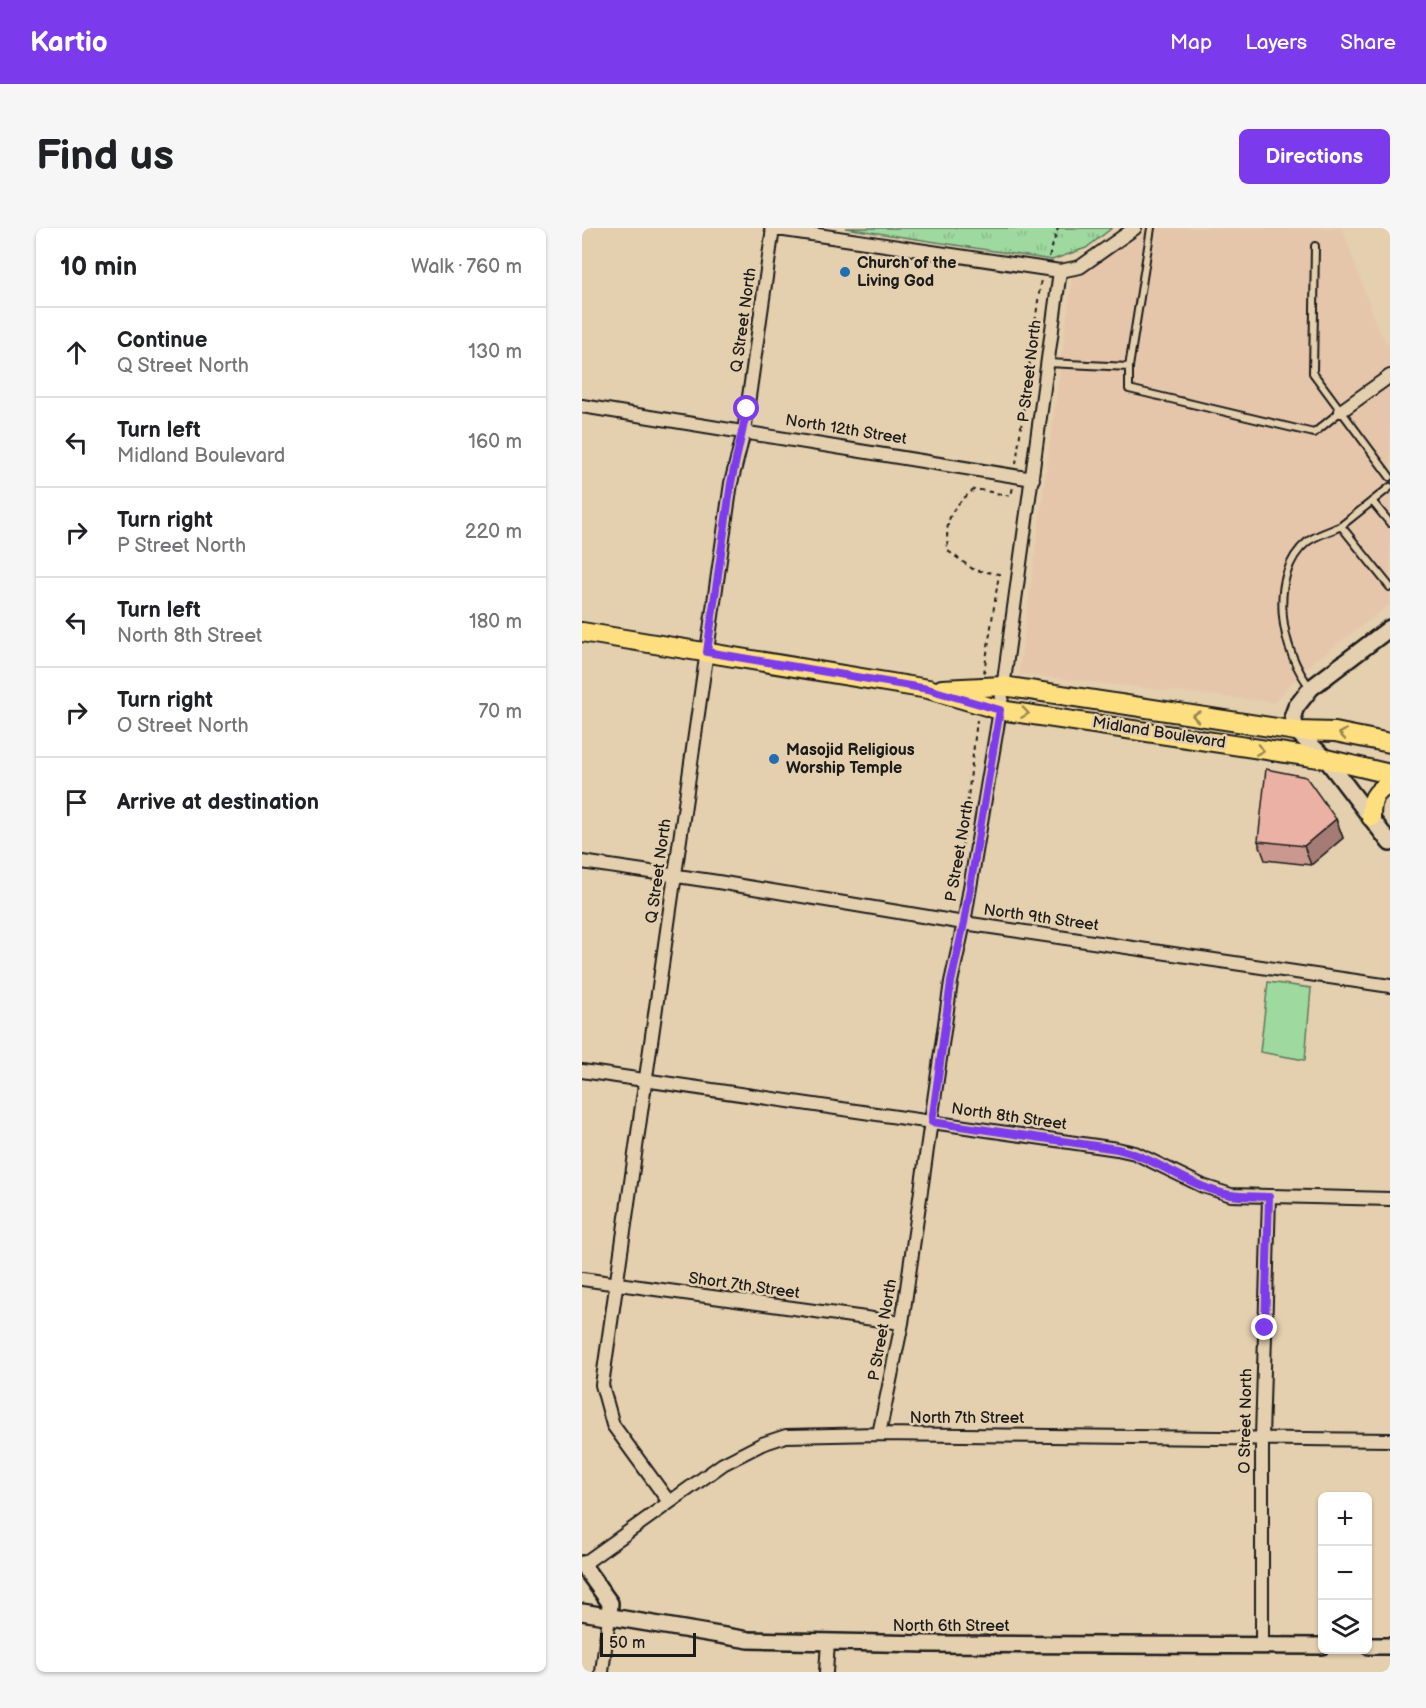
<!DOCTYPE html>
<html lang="en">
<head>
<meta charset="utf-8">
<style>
	:root { --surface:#fff; --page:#f6f6f6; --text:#202124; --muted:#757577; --line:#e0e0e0; --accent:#7c3aed }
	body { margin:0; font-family:"Balsamiq Sans",sans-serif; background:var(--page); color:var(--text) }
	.controls { position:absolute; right:18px; bottom:18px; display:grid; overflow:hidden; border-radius:9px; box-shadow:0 2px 4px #0004 }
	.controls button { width:54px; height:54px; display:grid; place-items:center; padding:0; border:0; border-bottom:2px solid var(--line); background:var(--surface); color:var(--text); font:30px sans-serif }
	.scale { position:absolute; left:18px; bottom:15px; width:96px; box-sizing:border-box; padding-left:6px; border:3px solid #1c1c1c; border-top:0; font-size:16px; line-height:21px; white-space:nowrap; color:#1c1c1c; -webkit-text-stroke:4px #e4cfae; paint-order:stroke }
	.stop { position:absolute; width:18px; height:18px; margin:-14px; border:4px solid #7c3aed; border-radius:50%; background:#fff }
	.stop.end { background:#7c3aed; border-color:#fff; box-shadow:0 2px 6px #0008 }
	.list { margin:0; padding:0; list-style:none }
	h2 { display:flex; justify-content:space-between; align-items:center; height:78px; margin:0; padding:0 24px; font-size:26px }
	h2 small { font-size:20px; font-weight:400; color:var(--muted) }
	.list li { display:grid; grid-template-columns:39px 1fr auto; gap:18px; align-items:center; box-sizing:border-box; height:90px; padding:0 24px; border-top:2px solid var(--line) }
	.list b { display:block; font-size:22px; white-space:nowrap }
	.list p { margin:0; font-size:20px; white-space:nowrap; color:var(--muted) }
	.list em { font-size:20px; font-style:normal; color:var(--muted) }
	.icon { flex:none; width:33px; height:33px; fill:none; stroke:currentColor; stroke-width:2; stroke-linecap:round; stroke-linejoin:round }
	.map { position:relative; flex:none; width:808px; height:1444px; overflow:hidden; border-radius:9px }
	header { display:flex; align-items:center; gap:36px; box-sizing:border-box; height:84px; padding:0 30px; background:var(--accent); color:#fff }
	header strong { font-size:28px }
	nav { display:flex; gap:33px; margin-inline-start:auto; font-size:21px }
	.intro { display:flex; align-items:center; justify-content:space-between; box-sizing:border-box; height:144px; padding:0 36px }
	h1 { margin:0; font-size:42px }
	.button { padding:15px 27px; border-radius:9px; background:var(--accent); color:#fff; font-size:21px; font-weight:700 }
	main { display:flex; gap:36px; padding:0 36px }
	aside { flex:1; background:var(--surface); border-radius:9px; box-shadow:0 2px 4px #0004 }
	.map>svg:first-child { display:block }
	.built { fill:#e6c6ab }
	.grass { fill:url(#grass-tufts); stroke:#5d7a5e; stroke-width:1.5 }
	.pitch { fill:#9ed9a0; stroke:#5d7a5e; stroke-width:1.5 }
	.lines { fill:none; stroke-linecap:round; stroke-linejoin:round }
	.service-casing { stroke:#1c1c1c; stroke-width:10 }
	.minor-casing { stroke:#1c1c1c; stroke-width:16 }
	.tertiary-casing { stroke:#1c1c1c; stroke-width:20 }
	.primary-casing { stroke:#1c1c1c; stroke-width:22 }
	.path { stroke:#1c1c1c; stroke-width:2; stroke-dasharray:4.5 4.5; stroke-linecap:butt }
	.service { stroke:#e4cfae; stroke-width:6 }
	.minor { stroke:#e4cfae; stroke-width:12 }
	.tertiary { stroke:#e4cfae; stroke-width:15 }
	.primary { stroke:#fedf80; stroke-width:18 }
	.wall { fill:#ca988e; stroke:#1c1c1c; stroke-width:1.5 }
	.shaded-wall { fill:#a47c74; stroke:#1c1c1c; stroke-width:1.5 }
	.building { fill:#ebb1a5; stroke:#1c1c1c; stroke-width:1.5 }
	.oneway { stroke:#988753 }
	.route { stroke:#7c3aed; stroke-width:8 }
	.poi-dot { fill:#1f6fb2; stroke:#e4cfae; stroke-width:2 }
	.labels { text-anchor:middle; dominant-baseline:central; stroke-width:5; stroke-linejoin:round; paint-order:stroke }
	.poi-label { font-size:16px; font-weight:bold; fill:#1c1c1c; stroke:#e4cfae; text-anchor:start }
	.street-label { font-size:16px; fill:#1c1c1c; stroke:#e4cfae }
</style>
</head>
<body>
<header>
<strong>Kartio</strong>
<nav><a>Map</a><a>Layers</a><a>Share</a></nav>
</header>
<div class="intro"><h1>Find us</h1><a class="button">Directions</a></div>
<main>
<aside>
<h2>10 min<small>Walk · 760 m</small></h2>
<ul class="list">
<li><svg class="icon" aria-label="ahead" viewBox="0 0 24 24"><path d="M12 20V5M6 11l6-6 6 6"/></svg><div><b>Continue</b><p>Q Street North</p></div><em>130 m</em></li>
<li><svg class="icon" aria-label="left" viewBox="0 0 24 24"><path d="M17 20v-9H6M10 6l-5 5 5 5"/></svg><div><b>Turn left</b><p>Midland Boulevard</p></div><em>160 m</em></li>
<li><svg class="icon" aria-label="right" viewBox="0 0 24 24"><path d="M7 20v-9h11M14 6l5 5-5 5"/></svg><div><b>Turn right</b><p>P Street North</p></div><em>220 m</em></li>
<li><svg class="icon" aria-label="left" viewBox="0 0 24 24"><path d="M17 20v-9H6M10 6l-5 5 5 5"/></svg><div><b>Turn left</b><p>North 8th Street</p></div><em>180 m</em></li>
<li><svg class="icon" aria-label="right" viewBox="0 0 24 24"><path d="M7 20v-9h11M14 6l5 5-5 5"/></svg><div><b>Turn right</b><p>O Street North</p></div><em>70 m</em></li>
<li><svg class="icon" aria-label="arrive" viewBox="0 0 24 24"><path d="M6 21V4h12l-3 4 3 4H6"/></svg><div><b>Arrive at destination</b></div></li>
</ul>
</aside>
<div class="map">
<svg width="808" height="1444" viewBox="0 0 808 1444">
	<defs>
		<pattern id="grass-tufts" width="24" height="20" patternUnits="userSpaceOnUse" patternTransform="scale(1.5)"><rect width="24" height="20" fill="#9ed9a0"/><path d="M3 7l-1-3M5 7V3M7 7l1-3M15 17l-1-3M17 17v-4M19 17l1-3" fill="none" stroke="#88ba89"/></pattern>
	</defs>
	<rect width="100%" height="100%" fill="#e4cfae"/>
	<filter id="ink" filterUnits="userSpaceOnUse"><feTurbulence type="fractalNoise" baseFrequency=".0167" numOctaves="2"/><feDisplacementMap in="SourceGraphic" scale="12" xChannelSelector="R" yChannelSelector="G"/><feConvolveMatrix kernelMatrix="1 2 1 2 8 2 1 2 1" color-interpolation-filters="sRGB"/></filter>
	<g filter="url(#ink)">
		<path class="built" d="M555 0H760L796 101 808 119V376L721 442 692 474 437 446 491 45Z"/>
		<path class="grass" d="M263 0H530L504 20 470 32Z"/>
		<path class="pitch" d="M686 754 729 760 723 832 678 824Z"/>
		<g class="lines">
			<defs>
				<path id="service" d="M569 0 547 139V161L732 205 759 183
					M733 18 731 145 808 249
					M466 135 547 139
					M808 259 759 298 808 359
					M790 273 808 295
					M729 460C699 425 685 347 725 314 734 307 749 303 759 298"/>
				<path id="minor" d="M189 0 478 43 498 39 553 0
					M0 178 451 251
					M759 183 808 148
					M0 634 136 654 382 695 808 758
					M0 843 535 921 553 925 621 958 649 967 808 971
					M0 1051 320 1095
					M297 1206 320 1095 369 754 382 695 418 482 478 43
					M87 1274 31 1197 20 1157 149 255 162 204 191 0
					M0 1337 141 1236 180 1216 204 1208 297 1206 808 1212
					M680 1417V1210L687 969
					M20 1444 27 1389
					M244 1444 246 1414"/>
				<path id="tertiary" d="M808 400 729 460 714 479 711 487 714 503 744 531 808 615
					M0 1336 28 1375 27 1389
					M0 1384 167 1412 346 1416 740 1418
					M786 1418H808"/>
				<path id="primary" d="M0 404 346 461 418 482 744 531 808 546
					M360 461 421 458 714 503 753 504 808 515
					M789 589C789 572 792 564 808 556"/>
			</defs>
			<use href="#service" class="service-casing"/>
			<use href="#minor" class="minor-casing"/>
			<use href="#tertiary" class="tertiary-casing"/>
			<use href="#primary" class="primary-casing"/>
			<path class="path" d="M467 29 476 0
				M434 236 459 51
				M402 445 417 346 392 342 366 323C363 291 367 281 393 261L429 268 431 259
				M378 638 395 492"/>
			<use href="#service" class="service"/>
			<use href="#minor" class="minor"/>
			<use href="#tertiary" class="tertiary"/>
			<use href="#primary" class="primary"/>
		</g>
		<path class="wall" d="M754 591 761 610 729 637 683 632 676 613Z"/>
		<path class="shaded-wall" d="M754 591 761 610 729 637 722 618Z"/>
		<path class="building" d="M684 541 724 549 754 591 722 618 676 613Z"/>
		<defs><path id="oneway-chevron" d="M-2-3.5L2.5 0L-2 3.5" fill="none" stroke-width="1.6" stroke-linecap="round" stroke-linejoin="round" transform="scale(1.5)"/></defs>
		<g class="oneway">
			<use href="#oneway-chevron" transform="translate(443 485) rotate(8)"/>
			<use href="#oneway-chevron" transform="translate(614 488) rotate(-171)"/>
			<use href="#oneway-chevron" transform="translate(761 506) rotate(-171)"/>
			<use href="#oneway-chevron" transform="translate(678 522) rotate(9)"/>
		</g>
	</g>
	<g class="lines" filter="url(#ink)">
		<path class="route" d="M165 181 149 255 125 424 346 461 418 482 382 695 369 754 350 894 535 921C575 930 609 960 649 967 661 969 674 968 687 969L683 1100"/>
	</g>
	<g class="poi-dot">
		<circle cx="263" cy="44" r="6"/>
		<circle cx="192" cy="531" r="6"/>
	</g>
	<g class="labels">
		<g class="poi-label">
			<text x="275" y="35">Church of the<tspan x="275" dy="18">Living God</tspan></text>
			<text x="204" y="522">Masojid Religious<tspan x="204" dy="18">Worship Temple</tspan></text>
		</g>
		<g class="street-label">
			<text transform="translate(162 92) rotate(-82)">Q Street North</text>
			<text transform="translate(448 143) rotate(-83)">P Street North</text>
			<text transform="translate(264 202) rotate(9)">North 12th Street</text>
			<text transform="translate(577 505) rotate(9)">Midland Boulevard</text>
			<text transform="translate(378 623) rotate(-80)">P Street North</text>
			<text transform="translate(77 643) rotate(-82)">Q Street North</text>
			<text transform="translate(459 690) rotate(8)">North 9th Street</text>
			<text transform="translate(427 889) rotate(8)">North 8th Street</text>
			<text transform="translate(162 1058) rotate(8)">Short 7th Street</text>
			<text transform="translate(301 1102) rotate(-80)">P Street North</text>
			<text x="385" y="1190">North 7th Street</text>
			<text transform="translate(664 1193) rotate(-89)">O Street North</text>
			<text x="369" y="1398">North 6th Street</text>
		</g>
	</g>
</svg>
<div class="controls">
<button>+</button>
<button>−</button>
<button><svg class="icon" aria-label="layers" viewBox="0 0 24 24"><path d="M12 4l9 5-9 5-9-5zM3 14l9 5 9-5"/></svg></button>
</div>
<div class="scale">50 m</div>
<div class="stop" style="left:165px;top:181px"></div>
<div class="stop end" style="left:683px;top:1100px"></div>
</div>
</main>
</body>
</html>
